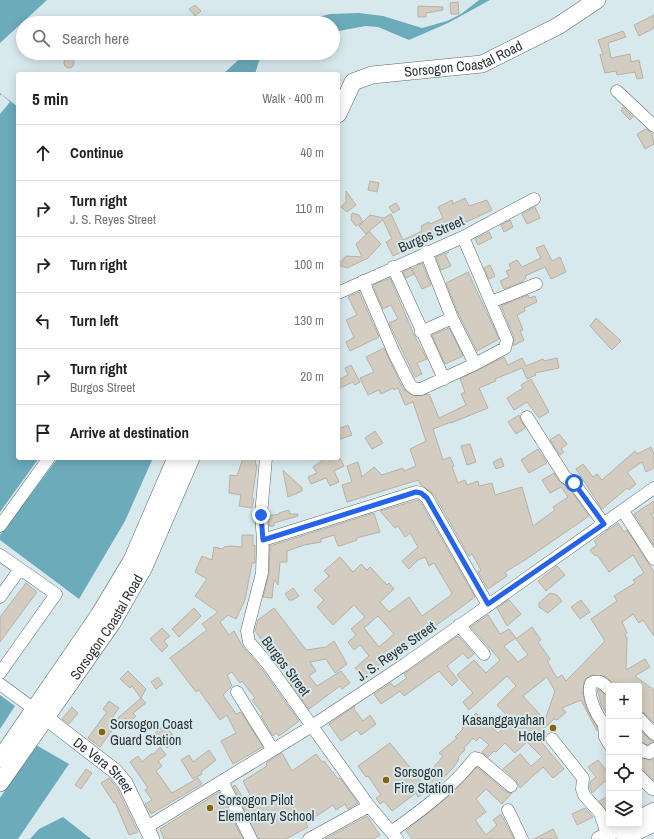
<!DOCTYPE html>
<html lang="en">
<head>
<meta charset="utf-8">
<style>
	:root { --surface:#fff; --page:#f6f6f6; --text:#202124; --muted:#757577; --line:#e0e0e0 }
	body { margin:0; font-family:"Archivo Narrow",sans-serif; background:var(--page); color:var(--text) }
	.controls { position:absolute; right:12px; bottom:12px; display:grid; overflow:hidden; border-radius:4px; box-shadow:0 2px 10px #0003 }
	.controls button { width:36px; height:36px; display:grid; place-items:center; padding:0; border:0; border-bottom:1px solid var(--line); background:var(--surface); color:var(--text); font:20px sans-serif }
	.stop { position:absolute; width:12px; height:12px; margin:-9px; border:3px solid #2563eb; border-radius:50%; background:#fff }
	.stop.end { background:#2563eb; border-color:#fff; box-shadow:0 1px 4px #0008 }
	.list { margin:0; padding:0; list-style:none }
	h2 { display:flex; justify-content:space-between; align-items:center; height:52px; margin:0; padding:0 16px; font-size:17px }
	h2 small { font-size:13px; font-weight:400; color:var(--muted) }
	.list li { display:grid; grid-template-columns:26px 1fr auto; gap:12px; align-items:center; box-sizing:border-box; height:56px; padding:0 16px; border-top:1px solid var(--line) }
	.list b { display:block; font-size:15px; white-space:nowrap }
	.list p { margin:0; font-size:13px; white-space:nowrap; color:var(--muted) }
	.list em { font-size:13px; font-style:normal; color:var(--muted) }
	.icon { flex:none; width:22px; height:22px; fill:none; stroke:currentColor; stroke-width:2; stroke-linecap:round; stroke-linejoin:round }
	.map { position:relative; flex:none; width:654px; height:839px; overflow:hidden }
	.search { position:absolute; background:var(--surface); box-shadow:0 2px 10px #0003; left:16px; top:16px; width:324px; height:44px; display:flex; align-items:center; gap:10px; box-sizing:border-box; padding:0 14px; border-radius:22px; color:var(--muted); font-size:15px }
	.panel { position:absolute; background:var(--surface); box-shadow:0 2px 10px #0003; left:16px; top:72px; width:324px; height:388px; border-radius:4px }
	.map>svg:first-child { display:block }
	.water { fill:#6cabba }
	.pier { fill:#d8e9ed }
	.building { fill:#d3ccc0; stroke:#b8b1a5; fill-rule:evenodd }
	.lines { fill:none; stroke-linecap:round; stroke-linejoin:round }
	.minor-casing { stroke:#59686c; stroke-width:13 }
	.major-casing { stroke:#59686c; stroke-width:16 }
	.highway-casing { stroke:#59686c; stroke-width:18 }
	.minor { stroke:#fff; stroke-width:12 }
	.major { stroke:#fff; stroke-width:15 }
	.highway { stroke:#fff; stroke-width:17 }
	.route { stroke:#2563eb; stroke-width:5 }
	.poi-dot { fill:#876200; stroke:#d8e9ed; stroke-width:1.5 }
	.labels { text-anchor:middle; dominant-baseline:central; stroke-width:4; stroke-linejoin:round; paint-order:stroke }
	.street-label { font-size:14px; fill:#2d3335; stroke:#d8e9ed }
	.poi-label { font-size:14px; fill:#2d3335; stroke:#d8e9ed; text-anchor:start }
</style>
</head>
<body>
<div class="map">
<svg width="654" height="839" viewBox="0 0 654 839">
	<rect width="100%" height="100%" fill="#d8e9ed"/>
	<path class="water" d="M0 0H47L0 43Z
		M479 0H490L448 23 409 40 378 27 366 26 333 32V23H293L330 14 359 13 383 16 422 28 447 21 461 14Z
		M246 53H267L259 61 255 74H223Z
		M0 93 18 107V458H153L125 521 79 599 0 540Z
		M0 695 15 706 0 729Z
		M36 745 69 764 18 839H0V798Z
		M63 817 91 839H30L39 829Z"/>
	<path class="pier" d="M1 94 10 102 0 114V96Z
		M39 458H58L0 535V512Z"/>
	<path class="building" d="M458 2 459 14H451L450 3Z
		M195 5 201 11 195 16 189 9Z
		M418 6 443 7V10L426 13V17H418Z
		M654 15V28L639 36 634 25Z
		M623 31 626 37 608 43 611 58 630 54 631 62 639 60 643 78 637 79 635 72 617 75 616 71 605 73 600 55 603 54 598 40Z
		M64 63a5 5 0 1 1 10 0a5 5 0 1 1-10 0Z
		M623 107 633 117 630 120 621 111Z
		M646 129 652 133 654 144 645 149 637 134Z
		M370 181 379 183 377 192 368 190Z
		M346 191 356 205 347 212 341 207 346 202Z
		M465 198 469 206 487 200 492 210 393 256 386 242 392 239 383 220 369 231 381 244 368 258 347 268 338 265 346 256 362 257 356 244 369 232 366 234 359 226 370 215 384 218 391 214 403 240 422 231 421 226 429 222 430 224 443 218 438 207 452 200 453 204Z
		M396 203 400 209 393 213 389 207Z
		M535 207 540 218 527 224 522 214Z
		M352 213 359 215 363 222 356 226 351 220Z
		M510 220 513 227 504 232 501 225Z
		M489 232 492 238 478 245 475 239Z
		M544 245 552 261 560 257 566 272 551 279 545 267 525 276 526 278 522 282 504 289 500 281 509 277 506 271 511 269 509 264 517 260 522 267 541 258 536 248Z
		M449 252 445 254 451 266 441 270 436 257Z
		M422 263 431 285 422 289 412 269Z
		M490 265 495 276 489 279 484 268Z
		M411 268 414 274 406 278 403 272Z
		M468 272 499 339 477 351 459 315 446 283Z
		M390 278 414 335 427 359 417 363 422 374 415 377 389 323 398 319 391 305 383 309 373 285Z
		M359 292 379 337 350 351 346 342 354 337 346 320 357 315 348 297Z
		M528 295 529 298 535 296 537 302 524 308 525 311 517 315 523 330 520 331 524 340 513 346 514 337 501 306Z
		M596 318 621 341 612 350 590 326Z
		M449 328 463 356 445 364 432 335Z
		M384 348 403 389 414 396 429 394 439 418 466 405 461 394 465 392 460 379 504 357 508 365 522 358 526 366 543 359 544 361 557 358 559 368 535 373 536 375 527 379 522 368 495 379 496 381 479 388 488 408 451 423V422L433 429 443 460 450 457 454 466 452 467 458 483 465 480 467 485 478 481 479 486 492 483 495 495 522 487 533 526 555 510 553 507 568 497 561 487 550 493 542 480 554 473 559 481 569 488 589 516 525 560 505 572 507 576 488 589 478 572 481 570 472 554 469 556 434 494 421 485 418 480 347 502 342 485 352 482 347 466 358 462 362 477 374 467 382 475 403 468 404 471 416 466 410 449 426 441 413 402 405 405 398 388 394 390 393 388 381 394 379 390 368 395 360 378 374 372 366 357Z
		M351 365 360 382 355 385 353 382 338 389V380L348 375 345 368Z
		M531 379 549 412 539 418 527 402 514 410 507 398 523 388 521 385Z
		M519 415 525 428 516 434 508 422Z
		M348 425 352 435 338 440V429Z
		M375 431 383 443 372 449 365 438Z
		M559 434 567 444 561 449 564 452 560 455 550 440Z
		M470 444 476 462 467 465 461 446Z
		M651 447 654 454V468L646 472 642 462 627 472 636 484 629 490 627 488 602 509 576 469 583 464 593 477 597 474 602 480 635 451 637 454Z
		M538 449 547 463 529 473 521 460Z
		M243 458H256L255 465H257L253 492 252 498 254 499 252 508 239 506 241 495 229 493 230 475 237 476Z
		M326 458 329 460 340 458 344 466 334 471 339 482 330 486 326 478 311 484 308 477 317 473 313 467Z
		M501 458 504 466 496 469 493 462Z
		M283 470 302 488V491L288 497Z
		M418 500 421 503 475 597 434 627 433 626 420 635 363 677 355 668 369 656 360 645 354 650 348 642 356 635 351 629 365 617 354 605 333 625 317 607 324 600 314 590 329 576 324 571 340 557 353 572 361 564 367 570 370 567 387 585 389 583 394 589 380 602 389 612 409 597 422 616 450 596 452 593 434 563 429 566 425 557 418 560 409 569 402 561 418 547 410 533 405 537 398 526 395 528 380 511ZM378 616 394 634 379 647 364 628Z
		M654 501V513L651 514 654 518V545L634 514Z
		M289 510 290 514H298V516L274 523V526H269V516L279 514V513Z
		M374 513 380 532 356 538 357 540 340 546H338L334 535 321 539V542L304 545 287 551V562H280L278 585 274 579 272 598 263 597 269 573 270 546Z
		M618 523 624 532 627 530 654 572V636L643 620 639 623 633 614 622 622 627 633 625 635 627 638 626 670 645 659 650 667 635 676 654 690V723L644 713 639 711V686H616L604 676 591 675 584 681 583 694 587 710 597 726V731L581 700 562 708 566 712 557 720 554 719 536 736 564 769 553 778 543 767 520 788 516 780 503 769 520 754 531 766 542 757 527 742 515 753 505 743 496 752 494 751 488 757 482 752 489 745 480 737 476 741 473 738 464 748 465 750 458 757 459 759 453 768 430 792 428 790 418 797 416 793 392 811 384 801 380 804 376 798 381 795 368 776 366 777 358 766 390 743 422 782 443 756 439 753 457 738 455 737 463 729 462 728 476 713 498 733 512 721 497 705 516 686 507 676 469 710 463 702 473 693 457 675 474 660 486 673 500 660 471 627 488 615 500 634 509 629 516 638 504 646 518 662 528 655 516 639 532 627 541 640 538 642 550 659 547 661 557 678 562 675 566 681 605 641 591 619 617 601 614 596 635 583 633 580 644 573 633 555 609 572 597 555 595 556 590 550 597 545 594 541 600 536ZM547 677 555 691 545 720 523 696Z
		M242 535H253V546L255 545V563H252L245 600 236 619 228 615 220 622 229 635 234 631 243 647 261 668 299 721 279 736 276 733 273 736 261 716 263 714 252 700 255 698 242 681 240 683 232 672 227 675 232 686 223 695 236 714 241 712 263 747 233 764 221 741 236 733 227 715 220 720 199 690 196 692 170 658 207 630 202 624 218 612 195 596 207 579 195 572 202 556 212 560 214 547 223 549 224 547 230 546 242 547Z
		M557 566 565 575 546 591 538 581Z
		M26 583 37 592 0 642V617Z
		M293 588 299 596 293 600H289L285 594Z
		M550 593 557 595 562 601 548 613 539 607V603Z
		M509 600 521 614 507 626 497 608Z
		M581 600 590 612 580 619 571 607Z
		M194 608 201 616 179 637 172 629Z
		M274 608 306 650 326 647 334 641 347 664 335 673 326 659 310 662 316 671 309 676 317 686 341 671 350 683 342 689 340 686 309 709 289 682 292 680 255 631 258 620Z
		M162 628 170 636 164 641 168 646 162 652 150 639Z
		M458 636 474 654 468 659 463 653 447 666 458 680 452 686 439 671 404 696 400 691 381 704 374 694 391 683 394 687 407 678 404 674Z
		M128 671 146 689 141 698 132 686 130 688 120 679Z
		M158 677 163 684 156 689 151 682Z
		M597 689 609 696V718L601 704Z
		M141 698 146 703 133 713 136 716 130 722 126 718 121 722 118 718Z
		M109 701 119 708 109 722 115 726 100 747 88 738 107 712 103 709Z
		M355 706 354 709 363 721 370 715 376 724 361 735 357 730 341 741 329 724Z
		M72 707 78 713 69 724 62 719Z
		M164 725 177 740 167 748 155 733Z
		M639 729 649 739 654 742 647 745 639 741Z
		M160 747 166 755 158 761 162 766 156 771 172 793 198 778 202 784 151 814 145 804 152 800 145 790 148 788 130 762 138 756 142 762 151 754H154Z
		M209 750 216 760 201 772 202 774 193 779 181 760 189 755 193 762Z
		M282 753 292 771 316 754 322 762 324 761 338 779 340 778 358 803 348 809 345 804 336 810 333 805 306 823 308 827 286 839H258L233 786 235 785 244 799 250 795 243 781 267 766 266 763Z
		M639 757 648 760 654 759V780L644 771 639 769Z
		M598 760 609 774V786L605 781 592 793 590 788V782L596 777 588 767Z
		M477 767 506 792 512 793 502 804 486 789 476 799 486 812 475 820 486 835 497 825 493 820 501 814 514 839H412L406 831 451 794Z
		M86 769 92 773 81 789 75 785Z
		M109 778 117 788 138 832 129 835 115 802 114 803 101 783Z
		M219 792 243 839H164L160 829Z
		M609 796V814L608 815 599 801Z
		M585 808 593 817 577 825 572 814Z
		M367 816 380 835 374 839H325Z
		M553 829 558 839H534Z"/>
	<g class="lines">
		<defs>
			<path id="minor" d="M617 91 654 126
				M426 252 452 318 475 364
				M393 267 444 379
				M363 281 394 353 410 385 415 389H421L475 364 505 348 507 340 463 237
				M338 293 463 237 534 199
				M491 302 536 284
				M421 332 452 318
				M527 417 565 477 574 483 604 524
				M266 458 261 515 263 540 262 573 247 631 249 642 267 663 369 806 397 839
				M623 511 654 559
				M0 526 49 458
				M263 540 416 492 421 493 427 498 488 605
				M0 555 56 594 0 673
				M0 597 20 569
				M459 625 484 654
				M0 684 34 709
				M609 689C603 683 599 679 591 683 586 695 598 721 609 728
				M237 692 273 750
				M639 718 654 734
				M604 725 605 737 609 744
				M552 739 583 778 582 789 584 795 600 813 607 834
				M639 748 645 752 649 753 654 749
				M639 776 652 789H654
				M222 781 251 839
				M508 810 522 839
				M147 827 312 726 404 665 654 488
				M391 832C422 810 452 788 475 758L479 759 511 786
				M309 839 369 806"/>
			<g id="major">
				<path id="s1" d="M37 711 115 771 125 783 152 839"/>
				<path d="M639 818 654 810"/>
				<path d="M599 839 627 824"/>
				<path d="M624 839 654 824"/>
			</g>
			<g id="highway">
				<path id="s2" d="M338 114 353 82 372 75 482 64 558 26 597 0"/>
				<path d="M0 759 99 615 132 560 176 458"/>
				<path id="s3" d="M0 783 112 623 144 567 191 458"/>
			</g>
		</defs>
		<use href="#minor" class="minor-casing"/>
		<use href="#major" class="major-casing"/>
		<use href="#highway" class="highway-casing"/>
		<use href="#minor" class="minor"/>
		<use href="#major" class="major"/>
		<use href="#highway" class="highway"/>
	</g>
	<g class="lines">
		<path class="route" d="M261 515 263 540 416 492 421 493 427 498 488 604 604 524 574 483"/>
	</g>
	<g class="poi-dot">
		<circle cx="553" cy="728" r="4"/>
		<circle cx="102" cy="732" r="4"/>
		<circle cx="386" cy="780" r="4"/>
		<circle cx="210" cy="808" r="4"/>
	</g>
	<g class="labels">
		<g class="street-label">
			<text stroke="none"><textPath href="#s2" startOffset="149">Sorsogon Coastal Road</textPath></text>
			<text transform="translate(431 234) rotate(-24)">Burgos Street</text>
			<text stroke="none"><textPath href="#s3" startOffset="189">Sorsogon Coastal Road</textPath></text>
			<text transform="translate(396 651) rotate(-35)">J. S. Reyes Street</text>
			<text transform="translate(286 666) rotate(53)">Burgos Street</text>
			<text stroke="none"><textPath href="#s1" startOffset="86">De Vera Street</textPath></text>
		</g>
		<g class="poi-label">
			<text x="545" y="720" text-anchor="end">Kasanggayahan<tspan x="545" dy="16">Hotel</tspan></text>
			<text x="110" y="724">Sorsogon Coast<tspan x="110" dy="16">Guard Station</tspan></text>
			<text x="394" y="772">Sorsogon<tspan x="394" dy="16">Fire Station</tspan></text>
			<text x="218" y="800">Sorsogon Pilot<tspan x="218" dy="16">Elementary School</tspan></text>
		</g>
	</g>
</svg>
<div class="controls">
<button>+</button>
<button>−</button>
<button><svg class="icon" aria-label="locate" viewBox="0 0 24 24"><circle cx="12" cy="12" r="6"/><path d="M12 2v4M12 18v4M2 12h4M18 12h4"/></svg></button>
<button><svg class="icon" aria-label="layers" viewBox="0 0 24 24"><path d="M12 4l9 5-9 5-9-5zM3 14l9 5 9-5"/></svg></button>
</div>
<div class="stop" style="left:574px;top:483px"></div>
<div class="stop end" style="left:261px;top:515px"></div>
<div class="search"><svg class="icon" aria-label="search" viewBox="0 0 24 24"><circle cx="10" cy="10" r="6"/><path d="M15 15l6 6"/></svg>Search here</div>
<section class="panel">
<h2>5 min<small>Walk · 400 m</small></h2>
<ul class="list">
<li><svg class="icon" aria-label="ahead" viewBox="0 0 24 24"><path d="M12 20V5M6 11l6-6 6 6"/></svg><div><b>Continue</b></div><em>40 m</em></li>
<li><svg class="icon" aria-label="right" viewBox="0 0 24 24"><path d="M7 20v-9h11M14 6l5 5-5 5"/></svg><div><b>Turn right</b><p>J. S. Reyes Street</p></div><em>110 m</em></li>
<li><svg class="icon" aria-label="right" viewBox="0 0 24 24"><path d="M7 20v-9h11M14 6l5 5-5 5"/></svg><div><b>Turn right</b></div><em>100 m</em></li>
<li><svg class="icon" aria-label="left" viewBox="0 0 24 24"><path d="M17 20v-9H6M10 6l-5 5 5 5"/></svg><div><b>Turn left</b></div><em>130 m</em></li>
<li><svg class="icon" aria-label="right" viewBox="0 0 24 24"><path d="M7 20v-9h11M14 6l5 5-5 5"/></svg><div><b>Turn right</b><p>Burgos Street</p></div><em>20 m</em></li>
<li><svg class="icon" aria-label="arrive" viewBox="0 0 24 24"><path d="M6 21V4h12l-3 4 3 4H6"/></svg><div><b>Arrive at destination</b></div></li>
</ul>
</section>
</div>
</body>
</html>
